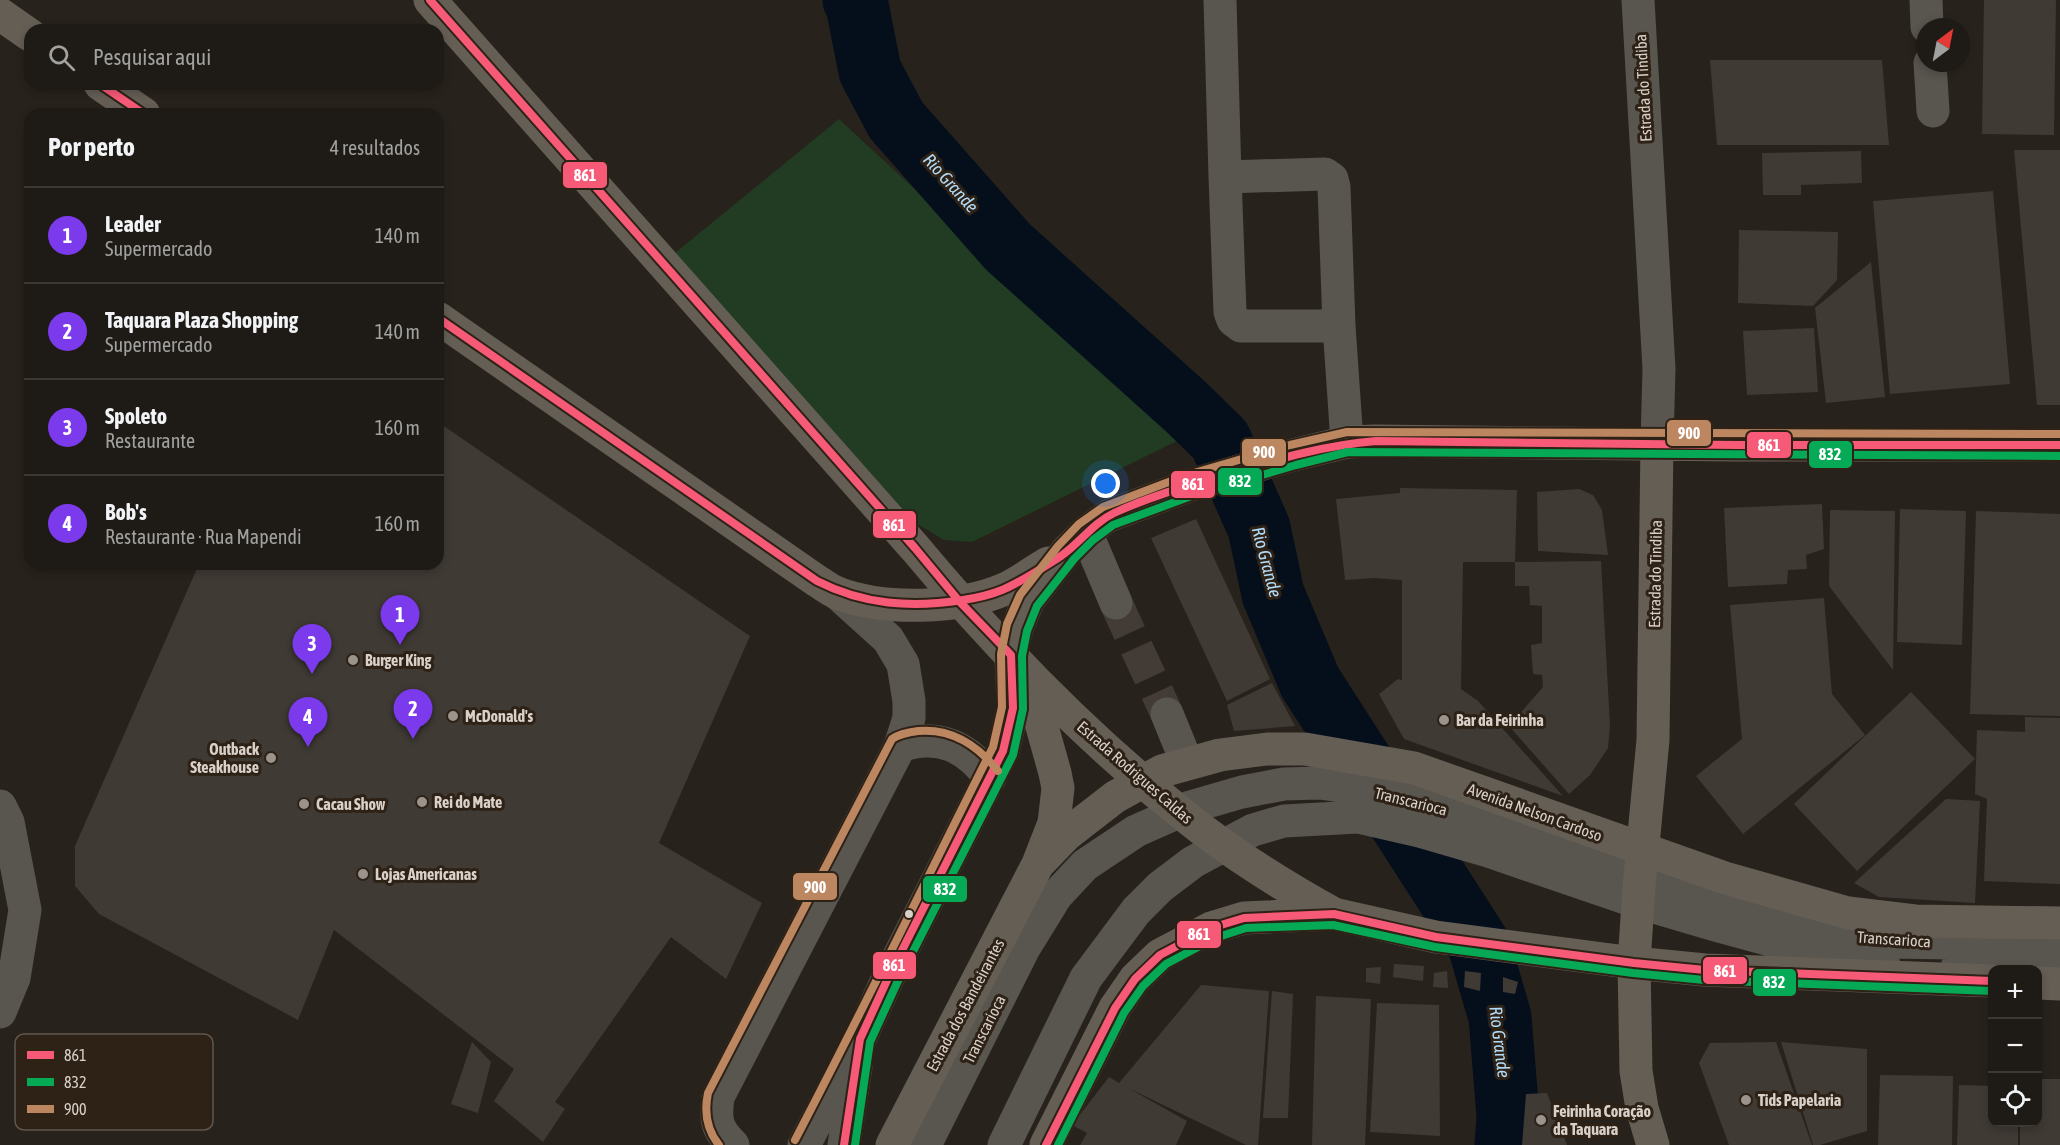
<!DOCTYPE html>
<html lang="pt">
<head>
<meta charset="utf-8">
<style>
	:root { --surface:#1e1a15; --page:#26231e; --text:#f1f3f6; --muted:#a1a1a0; --line:#3c3834; --accent:#7c3aed }
	body { margin:0; font-family:"Asap Condensed",sans-serif; background:var(--page); color:var(--text) }
	.controls { position:absolute; right:18px; bottom:18px; display:grid; overflow:hidden; border-radius:12px; box-shadow:0 3px 9px #0003 }
	.controls button { width:54px; height:54px; display:grid; place-items:center; padding:0; border:0; border-bottom:2px solid var(--line); background:var(--surface); color:var(--text); font:30px sans-serif }
	.compass { position:absolute; left:1916px; top:18px; width:54px; height:54px; border-radius:50%; background:var(--surface); box-shadow:0 3px 9px #0003; rotate:32deg }
	.you { position:absolute; left:1106px; top:484px; width:21px; height:21px; margin:-15px; border:4px solid #fff; border-radius:50%; background:#1a73e8; box-shadow:0 0 0 9px #1a73e833 }
	.badge { display:grid; place-items:center; width:39px; height:39px; border-radius:50%; background:var(--accent); color:#fff; font-size:20px; font-weight:700 }
	.pin { position:absolute; translate:-50% -50px; filter:drop-shadow(0 2px 3px #0008) }
	.pin::after { content:''; position:absolute; top:32px; width:21px; height:18px; background:inherit; clip-path:polygon(0 0,100% 0,50% 100%) }
	.list { margin:0; padding:0; list-style:none }
	h2 { display:flex; justify-content:space-between; align-items:center; height:78px; margin:0; padding:0 24px; font-size:26px }
	h2 small { font-size:20px; font-weight:400; color:var(--muted) }
	.list li { display:grid; grid-template-columns:39px 1fr auto; gap:18px; align-items:center; box-sizing:border-box; height:96px; padding:0 24px; border-top:2px solid var(--line) }
	.list b { display:block; font-size:22px; white-space:nowrap }
	.list p { margin:0; font-size:20px; white-space:nowrap; color:var(--muted) }
	.list em { font-size:20px; font-style:normal; color:var(--muted) }
	.icon { flex:none; width:33px; height:33px; fill:none; stroke:currentColor; stroke-width:2; stroke-linecap:round; stroke-linejoin:round }
	.map { position:relative; flex:none; width:2060px; height:1145px; overflow:hidden }
	.search { position:absolute; background:var(--surface); box-shadow:0 3px 9px #0003; left:24px; top:24px; width:420px; height:66px; display:flex; align-items:center; gap:15px; box-sizing:border-box; padding:0 21px; border-radius:18px; color:var(--muted); font-size:22px }
	.panel { position:absolute; background:var(--surface); box-shadow:0 3px 9px #0003; left:24px; top:108px; width:420px; height:462px; border-radius:18px }
	.map>svg:first-child { display:block }
	.green { fill:#213c22 }
	.lines { fill:none; stroke-linecap:round; stroke-linejoin:round }
	.river { stroke:#040f1b; stroke-width:63 }
	.building { fill:#3f3a34 }
	.minor-tunnel { stroke:#433c36; stroke-width:33; stroke-dasharray:33 16; stroke-linecap:butt }
	.minor { stroke:#59554f; stroke-width:33 }
	.major { stroke:#645e55; stroke-width:33 }
	.bus-1-casing { stroke:#2e2216; stroke-width:12 }
	.bus-2-casing { stroke:#2e2216; stroke-width:12 }
	.bus-3-casing { stroke:#2e2216; stroke-width:12 }
	.bus-1 { stroke:#f75a77; stroke-width:8 }
	.bus-2 { stroke:#06aa56; stroke-width:8 }
	.bus-3 { stroke:#bb8660; stroke-width:8 }
	.poi-dot { fill:#9b948c; stroke:#2e2216; stroke-width:2 }
	.bus-dot { fill:#d9d1c9; stroke:#2e2216; stroke-width:2 }
	.labels { text-anchor:middle; dominant-baseline:central; stroke-width:6; stroke-linejoin:round; paint-order:stroke }
	.street-label { font-size:16px; fill:#d9d1c9; stroke:#2e2216 }
	.poi-label { font-size:16px; font-weight:bold; fill:#d9d1c9; stroke:#2e2216; text-anchor:start }
	.water-label { font-size:18px; font-style:italic; fill:#b1dcf9; stroke:#2e2216 }
	.key { fill:#2e2216; stroke:#61574c; stroke-width:1.5 }
	.key-label { font-size:16px; fill:#d9d1c9 }
	.line-badge { stroke:#2e2216; stroke-width:2 }
	.badge-label { font-size:16px; text-anchor:middle; font-weight:bold; fill:#fff }
</style>
</head>
<body>
<div class="map">
<svg width="2060" height="1145" viewBox="0 0 2060 1145">
	<rect width="100%" height="100%" fill="#28221c"/>
	<path class="green" d="M839 119 1183 438 972 542 944 540 914 522 675 253Z"/>
	<g class="lines">
		<path class="river" d="M854 0 857 5 870 71 896 120 1008 247 1185 406 1220 440 1259 528 1273 594 1310 682 1479 945 1500 1017 1508 1116 1506 1145"/>
	</g>
	<path class="building" d="M1984 0H2056L2054 135 1982 134Z
		M1710 60H1882L1889 145H1717Z
		M2014 150H2060V405H2037Z
		M1861 151 1862 183 1801 185V195H1763L1762 153Z
		M1993 191 2010 384 1890 394 1873 201Z
		M1739 230 1838 232 1837 280 1813 306 1738 303Z
		M1871 262 1885 397 1826 403 1815 308Z
		M1814 328 1818 392 1747 395 1743 331Z
		M438 422 750 636 659 843 762 903 726 979 671 937 555 1102 565 1109 543 1142 494 1101 514 1069 334 930 298 1020 99 914 75 886V846L199 564H438Z
		M1400 488 1517 490 1515 562 1601 561 1610 726 1608 748 1590 775 1569 794 1509 726 1543 687 1542 675 1533 674 1531 645 1542 643V606L1530 605 1529 586H1515V562H1463L1461 689 1478 701 1563 796 1404 739 1379 694 1398 679 1402 680V580L1374 578 1345 580 1336 499 1400 493Z
		M1579 489 1593 495 1602 510 1608 555 1538 551 1537 492Z
		M1822 504 1824 549 1806 555 1807 569 1788 570 1787 584 1728 587 1724 508Z
		M1900 509 1966 511 1962 645 1897 642Z
		M1830 510 1895 511 1893 670 1829 586Z
		M1976 511 2060 514V716L1970 714Z
		M1196 519 1270 679 1227 701 1151 538Z
		M1824 598 1832 694 1865 735 1743 834 1696 776 1742 739 1730 605Z
		M1272 683 1295 726 1234 731 1227 705Z
		M1911 692 1975 759 1857 871 1794 804Z
		M2025 717 2060 718V884L1984 881 1987 799 1975 794 1977 730 2025 732Z
		M1946 799 1980 801 1975 903 1879 897 1854 883Z
		M1394 964 1424 966 1423 981 1393 977Z
		M1381 967 1380 984 1366 982V968Z
		M1447 971 1448 988 1433 987 1434 973Z
		M1465 971 1481 973 1480 991 1464 987Z
		M1503 977 1518 982 1515 994 1503 992Z
		M1201 985 1269 991 1258 1145H1246L1128 1088 1187 1121 1176 1145H1080L1087 1133 1072 1125 1109 1077 1119 1083Z
		M1272 991 1293 994 1288 1118H1263Z
		M1316 996 1371 999 1365 1145H1312Z
		M1377 1003 1439 1005 1440 1136 1370 1132Z
		M472 1042 491 1062 478 1113 451 1104Z
		M1776 1042 1812 1145H1729L1699 1063 1710 1043Z
		M1781 1042 1867 1049V1131L1820 1145H1813Z
		M1880 1075 1953 1076 1952 1145H1878Z
		M2038 1079H2060V1145H2020V1122H2038Z
		M1959 1085 1992 1086V1122H2018V1145H1957Z
		M1547 1093 1567 1145H1522L1526 1094Z"/>
	<g class="lines">
		<path class="minor-tunnel" d="M1116 603 1167 714"/>
		<path class="minor" d="M1220 0 1225 177
			M1638 0 1659 369 1657 443
			M1926 0 1927 27
			M1930 63 1933 111
			M1339 326H1241L1233 320 1230 312 1225 177 1325 174 1332 179 1334 187 1339 326 1347 442
			M1086 532 1116 603
			M1167 714 1187 763
			M900 746C938 733 967 746 990 778
			M0 806 8 822 25 910 14 978 0 1012
			M1957 967 2060 969
			M733 1145C716 1129 715 1119 718 1097L900 746 909 718V701L903 664 888 639 836 592
			M804 1145 860 1039 888 978 1003 751 1013 708 1011 656
			M844 1145 856 1067
			M925 1145 1024 948 1056 896 1085 865 1136 831 1190 807 1242 792 1284 784 1319 783 1357 788 1420 803 1491 823 1720 901 1866 940 1894 942 2060 945
			M1004 1145 1086 978 1136 911 1160 887 1193 862 1253 830 1284 821 1358 817 1419 831 1488 851 1637 902 1715 925 1840 959 1884 965"/>
		<path class="major" d="M430 0 915 548C1001 651 1097 749 1204 831 1245 862 1289 889 1334 914
			M0 14 30 35
			M100 84 144 114
			M438 318 817 581C824 585 830 590 837 593 884 611 959 609 1005 589 1020 582 1034 571 1048 563
			M1011 655 1017 628 1028 601 1066 552 1086 532 1108 516 1191 485 1293 455 1347 442 1376 441 1738 445H2060
			M1038 864 1066 835 1115 797 1162 771 1220 755 1267 749H1305L1414 768 1725 878 1848 913 1915 921 2060 923
			M2038 983 2060 984
			M892 1145 1038 864 1054 823 1058 788 1055 773 1041 723 1020 676
			M1046 1145 1115 1008 1135 979 1160 955 1211 928 1244 918 1334 914 1436 937 1634 963 1705 970 1992 981
			M1653 1145 1642 1108 1636 1071 1634 963 1639 887 1653 740 1657 443"/>
		<defs>
			<path id="bus-1" d="M430 0 915 548 959 601 1011 655 1013 708 1003 751 888 978 860 1039 844 1145
				M100 84 144 114
				M438 318 817 581C864 605 911 608 963 600 976 598 990 595 1002 590 1023 581 1042 568 1061 556 1080 543 1093 523 1114 513 1153 495 1194 484 1234 472 1281 458 1327 445 1376 441L1738 445H2060
				M1046 1145 1115 1008 1135 979 1160 955 1211 928 1244 918 1334 914 1436 937 1634 963 1705 970 1992 981"/>
			<path id="bus-2" d="M855 1145 870 1042 897 983 1013 755 1023 709 1022 656 1027 631 1037 606 1074 559 1093 540 1113 525 1194 495 1296 465 1348 452 2060 456
				M1058 1145 1124 1013 1143 986 1166 964 1215 938 1246 928 1333 925 1435 947 1633 973 1704 980 1992 991"/>
			<path id="bus-3" d="M795 1140C863 1010 927 878 993 747L1002 707 1001 654 1007 624 1020 595 1058 546 1079 524 1103 507 1187 475 1290 445 1347 432 2060 434
				M719 1145C706 1129 704 1112 708 1093L892 739C899 734 910 732 918 731 953 728 978 746 998 771"/>
		</defs>
		<use href="#bus-1" class="bus-1-casing"/>
		<use href="#bus-2" class="bus-2-casing"/>
		<use href="#bus-3" class="bus-3-casing"/>
		<use href="#bus-1" class="bus-1"/>
		<use href="#bus-2" class="bus-2"/>
		<use href="#bus-3" class="bus-3"/>
	</g>
	<g class="poi-dot">
		<circle cx="353" cy="660" r="6"/>
		<circle cx="453" cy="716" r="6"/>
		<circle cx="1444" cy="720" r="6"/>
		<circle cx="271" cy="758" r="6"/>
		<circle cx="422" cy="802" r="6"/>
		<circle cx="304" cy="804" r="6"/>
		<circle cx="363" cy="874" r="6"/>
		<circle cx="1746" cy="1100" r="6"/>
		<circle cx="1541" cy="1120" r="6"/>
	</g>
	<circle class="bus-dot" cx="909" cy="914" r="5"/>
	<g class="labels">
		<g class="street-label">
			<text transform="translate(1643 88) rotate(-93)">Estrada do Tindiba</text>
			<text transform="translate(1655 574) rotate(-89)">Estrada do Tindiba</text>
			<text transform="translate(1135 772) rotate(41)">Estrada Rodrigues Caldas</text>
			<text transform="translate(1411 801) rotate(14)">Transcarioca</text>
			<text transform="translate(1535 812) rotate(20)">Avenida Nelson Cardoso</text>
			<text transform="translate(1894 939) rotate(4)">Transcarioca</text>
			<text transform="translate(965 1005) rotate(-62)">Estrada dos Bandeirantes</text>
			<text transform="translate(984 1029) rotate(-63)">Transcarioca</text>
		</g>
		<g class="poi-label">
			<text x="365" y="660">Burger King</text>
			<text x="465" y="716">McDonald's</text>
			<text x="1456" y="720">Bar da Feirinha</text>
			<text x="259" y="749" text-anchor="end">Outback<tspan x="259" dy="18">Steakhouse</tspan></text>
			<text x="434" y="802">Rei do Mate</text>
			<text x="316" y="804">Cacau Show</text>
			<text x="375" y="874">Lojas Americanas</text>
			<text x="1758" y="1100">Tids Papelaria</text>
			<text x="1553" y="1111">Feirinha Coração<tspan x="1553" dy="18">da Taquara</tspan></text>
		</g>
		<g class="water-label">
			<text transform="translate(951 183) rotate(48)">Rio Grande</text>
			<text transform="translate(1267 562) rotate(75)">Rio Grande</text>
			<text transform="translate(1500 1042) rotate(83)">Rio Grande</text>
		</g>
	</g>
	<rect x="15" y="1034" width="198" height="96" rx="9" class="key"/>
	<rect x="27" y="1051" width="27" height="8" fill="#f75a77"/>
	<rect x="27" y="1078" width="27" height="8" fill="#06aa56"/>
	<rect x="27" y="1105" width="27" height="8" fill="#bb8660"/>
	<g class="key-label">
		<text x="64" y="1061">861</text>
		<text x="64" y="1088">832</text>
		<text x="64" y="1115">900</text>
	</g>
	<g class="line-badge">
		<rect x="562" y="161" width="46" height="28" rx="6" fill="#f75a77"/>
		<rect x="1666" y="419" width="46" height="28" rx="6" fill="#bb8660"/>
		<rect x="1746" y="431" width="46" height="28" rx="6" fill="#f75a77"/>
		<rect x="1241" y="438" width="46" height="29" rx="6" fill="#bb8660"/>
		<rect x="1808" y="440" width="45" height="29" rx="6" fill="#06aa56"/>
		<rect x="1217" y="467" width="46" height="29" rx="6" fill="#06aa56"/>
		<rect x="1170" y="470" width="46" height="29" rx="6" fill="#f75a77"/>
		<rect x="872" y="510" width="45" height="29" rx="6" fill="#f75a77"/>
		<rect x="792" y="872" width="46" height="29" rx="6" fill="#bb8660"/>
		<rect x="922" y="875" width="46" height="28" rx="6" fill="#06aa56"/>
		<rect x="1176" y="920" width="46" height="29" rx="6" fill="#f75a77"/>
		<rect x="872" y="951" width="45" height="29" rx="6" fill="#f75a77"/>
		<rect x="1702" y="956" width="46" height="29" rx="6" fill="#f75a77"/>
		<rect x="1752" y="968" width="45" height="29" rx="6" fill="#06aa56"/>
	</g>
	<g class="badge-label">
		<text x="585" y="181">861</text>
		<text x="1689" y="439">900</text>
		<text x="1769" y="451">861</text>
		<text x="1264" y="458">900</text>
		<text x="1830" y="460">832</text>
		<text x="1240" y="487">832</text>
		<text x="1193" y="490">861</text>
		<text x="894" y="531">861</text>
		<text x="815" y="893">900</text>
		<text x="945" y="895">832</text>
		<text x="1199" y="940">861</text>
		<text x="894" y="971">861</text>
		<text x="1725" y="977">861</text>
		<text x="1774" y="988">832</text>
	</g>
</svg>
<div class="controls">
<button>+</button>
<button>−</button>
<button><svg class="icon" aria-label="locate" viewBox="0 0 24 24"><circle cx="12" cy="12" r="6"/><path d="M12 2v4M12 18v4M2 12h4M18 12h4"/></svg></button>
</div>
<svg class="compass" viewBox="-18 -18 36 36"><path d="M0-13l5 13h-10z" fill="#e53935"/><path d="M0 13l5-13h-10z" fill="#a1a1a0"/></svg>
<div class="you"></div>
<div class="pin badge" style="left:400px;top:645px">1</div>
<div class="pin badge" style="left:413px;top:739px">2</div>
<div class="pin badge" style="left:312px;top:674px">3</div>
<div class="pin badge" style="left:308px;top:747px">4</div>
<div class="search"><svg class="icon" aria-label="search" viewBox="0 0 24 24"><circle cx="10" cy="10" r="6"/><path d="M15 15l6 6"/></svg>Pesquisar aqui</div>
<section class="panel">
<h2>Por perto<small>4 resultados</small></h2>
<ul class="list">
<li><span class="badge">1</span><div><b>Leader</b><p>Supermercado</p></div><em>140 m</em></li>
<li><span class="badge">2</span><div><b>Taquara Plaza Shopping</b><p>Supermercado</p></div><em>140 m</em></li>
<li><span class="badge">3</span><div><b>Spoleto</b><p>Restaurante</p></div><em>160 m</em></li>
<li><span class="badge">4</span><div><b>Bob's</b><p>Restaurante · Rua Mapendi</p></div><em>160 m</em></li>
</ul>
</section>
</div>
</body>
</html>
